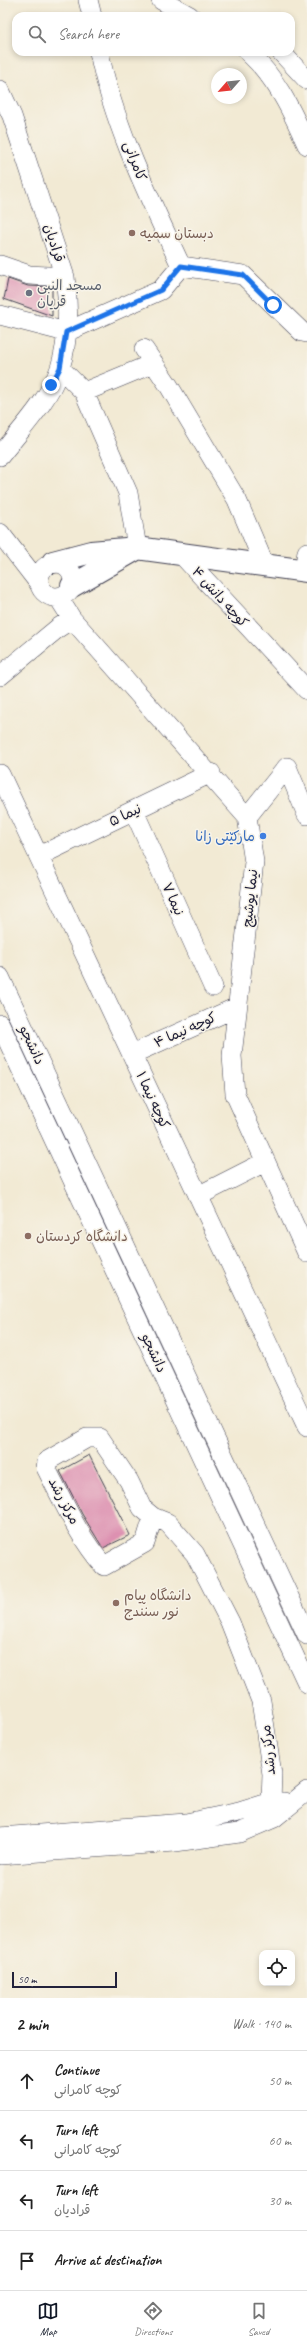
<!DOCTYPE html>
<html lang="en">
<head>
<meta charset="utf-8">
<style>
	:root { --surface:#fff; --page:#f2f2f2; --text:#222; --muted:#767676; --line:#e0e0e0; --accent:#111827 }
	body { margin:0; font-family:Caveat,"Playpen Sans Arabic",sans-serif; background:var(--page); color:var(--text) }
	.controls { position:absolute; right:12px; bottom:12px; display:grid; overflow:hidden; border-radius:8px; box-shadow:0 2px 6px #0003 }
	.controls button { width:36px; height:36px; display:grid; place-items:center; padding:0; border:0; border-bottom:1px solid var(--line); background:var(--surface); color:var(--text); font:20px sans-serif }
	.compass { position:absolute; left:211px; top:68px; width:36px; height:36px; border-radius:50%; background:var(--surface); box-shadow:0 2px 6px #0003; rotate:242deg }
	.scale { position:absolute; left:12px; bottom:10px; width:105px; box-sizing:border-box; padding-left:4px; border:2px solid #22223b; border-top:0; font-size:11px; line-height:14px; white-space:nowrap; color:#22223b; -webkit-text-stroke:3px #f7f3e8; paint-order:stroke }
	.stop { position:absolute; width:12px; height:12px; margin:-9px; border:3px solid #1a73e8; border-radius:50%; background:#fff }
	.stop.end { background:#1a73e8; border-color:#fff; box-shadow:0 1px 4px #0008 }
	.list { margin:0; padding:0; list-style:none }
	h2 { display:flex; justify-content:space-between; align-items:center; height:52px; margin:0; padding:0 16px; font-size:17px }
	h2 small { font-size:13px; font-weight:400; color:var(--muted) }
	.list li { display:grid; grid-template-columns:26px 1fr auto; gap:12px; align-items:center; box-sizing:border-box; height:60px; padding:0 16px; border-top:1px solid var(--line) }
	.list b { display:block; font-size:15px; white-space:nowrap }
	.list p { margin:0; font-size:13px; white-space:nowrap; color:var(--muted) }
	.list em { font-size:13px; font-style:normal; color:var(--muted) }
	.icon { flex:none; width:22px; height:22px; fill:none; stroke:currentColor; stroke-width:2; stroke-linecap:round; stroke-linejoin:round }
	.map { position:relative; flex:none; width:307px; height:1998px; overflow:hidden }
	.search { position:absolute; background:var(--surface); box-shadow:0 2px 6px #0003; left:12px; right:12px; top:12px; height:44px; display:flex; align-items:center; gap:10px; box-sizing:border-box; padding:0 14px; border-radius:12px; color:var(--muted); font-size:15px }
	.sheet { height:292px; background:var(--surface) }
	nav { display:flex; justify-content:space-around; align-items:center; box-sizing:border-box; height:56px; border-top:1px solid var(--line); background:var(--surface); font-size:11px; color:var(--muted) }
	nav a { display:grid; justify-items:center; gap:2px }
	nav .on { color:var(--accent) }
	.map>svg:first-child { display:block }
	.building { fill:#dd91b1 }
	.lines { fill:none; stroke-linecap:round; stroke-linejoin:round }
	.minor-casing { stroke:#414052; stroke-width:20 }
	.major-casing { stroke:#414052; stroke-width:24 }
	.minor { stroke:#fff; stroke-width:19 }
	.major { stroke:#fff; stroke-width:22 }
	.route { stroke:#1a73e8; stroke-width:5 }
	.education-dot { fill:#8d6e63; stroke:#f7f3e8; stroke-width:1.5 }
	.worship-dot { fill:#6b7280; stroke:#f7f3e8; stroke-width:1.5 }
	.shop-dot { fill:#3f7fe0; stroke:#f7f3e8; stroke-width:1.5 }
	.labels { text-anchor:middle; dominant-baseline:central; stroke-width:3; stroke-linejoin:round; paint-order:stroke }
	.street-label { font-size:14px; fill:#22223b; stroke:#f7f3e8 }
	.education-label { font-size:14px; fill:#785e54; stroke:#f7f3e8; text-anchor:start }
	.worship-label { font-size:14px; fill:#5b616d; stroke:#f7f3e8; text-anchor:start }
	.shop-label { font-size:14px; fill:#366cbe; stroke:#f7f3e8; text-anchor:end }
</style>
</head>
<body>
<div class="map">
<svg width="307" height="1998" viewBox="0 0 307 1998">
	<rect width="100%" height="100%" fill="#f7f3e8"/>
	<filter id="ink" filterUnits="userSpaceOnUse"><feTurbulence type="fractalNoise" baseFrequency=".025" numOctaves="2"/><feDisplacementMap in="SourceGraphic" scale="8" xChannelSelector="R" yChannelSelector="G"/><feConvolveMatrix kernelMatrix="1 2 1 2 8 2 1 2 1" color-interpolation-filters="sRGB"/></filter>
	<filter id="wash" filterUnits="userSpaceOnUse"><feTurbulence type="fractalNoise" baseFrequency=".012" numOctaves="4" result="noise"/><feDisplacementMap in="SourceGraphic" scale="16" xChannelSelector="R" yChannelSelector="G"/><feGaussianBlur stdDeviation="0.9" result="paint"/><feColorMatrix in="noise" values="0 0 0 0 0 0 0 0 0 0 0 0 0 0 0 0 0 1.4 0 .05"/><feComposite in="paint" operator="in"/></filter>
	<g filter="url(#wash)">
		<rect width="100%" height="100%" fill="#f2ead4"/>
		<g id="blocks">
			<path class="building" d="M8 279 28 286 52 287V316L4 299Z
				M89 1455 130 1535 103 1548 82 1514 60 1471Z"/>
		</g>
	</g>
	<g filter="url(#ink)">
		<use href="#blocks" fill-opacity="0" stroke="#414052" stroke-width="1"/>
		<g class="lines">
			<defs>
				<path id="minor" d="M88 0 92 16
					M161 0 190 16
					M99 52C114 126 149 197 181 266
					M248 52C277 79 291 109 307 145
					M281 52 307 80
					M0 90 12 116 65 277C69 305 69 340 60 368 49 401 21 429 0 456
					M0 265 29 275 65 277
					M0 315 66 332 161 290 181 266 243 275 302 332 307 333
					M144 349 169 386 237 500 265 566
					M60 368 84 392 128 493 137 548
					M84 392 154 363
					M0 533 38 582
					M182 555 307 690
					M39 580a17 17 0 1 1 34 0a17 17 0 1 1-34 0Z
					M304 571 307 552
					M58 597 72 619 247 817 254 862 232 1056 235 1094 307 1253
					M0 676 58 628 72 619
					M0 774 307 1427
					M134 811 213 987
					M247 817 287 767 307 815
					M39 856 211 773
					M0 977 307 1635
					M0 1024 307 1683
					M132 1054 237 1007
					M198 1196 265 1162
					M153 1517 145 1543 104 1566C79 1538 63 1501 46 1468L47 1461 87 1438H100L129 1481 142 1508 153 1517 168 1523 195 1554 230 1622 261 1701 272 1774 271 1802
					M0 1837 186 1823 239 1812 271 1802H284
					M0 1855 175 1842 239 1833 274 1818 307 1791"/>
				<path id="major" d="M53 562 91 552 137 548 307 571
					M72 586 133 551"/>
			</defs>
			<use href="#minor" class="minor-casing"/>
			<use href="#major" class="major-casing"/>
			<use href="#minor" class="minor"/>
			<use href="#major" class="major"/>
		</g>
	</g>
	<g class="lines" filter="url(#ink)">
		<path class="route" d="M51 385 60 368 66 332 161 290 181 266 243 275 273 305"/>
	</g>
	<g class="education-dot">
		<circle cx="132" cy="233" r="4"/>
		<circle cx="28" cy="1236" r="4"/>
		<circle cx="116" cy="1603" r="4"/>
	</g>
	<circle class="worship-dot" cx="29" cy="293" r="4"/>
	<circle class="shop-dot" cx="263" cy="836" r="4"/>
	<g class="labels">
		<g class="street-label">
			<text transform="translate(135 161) rotate(70)">کامرانی</text>
			<text transform="translate(54 243) rotate(72)">قرادیان</text>
			<text transform="translate(220 597) rotate(48)">کوچه دانش ۴</text>
			<text transform="translate(125 815) rotate(-26)">نیما ۵</text>
			<text transform="translate(250 898) rotate(-84)">نیما یوشیج</text>
			<text transform="translate(173 899) rotate(66)">نیما ۷</text>
			<text transform="translate(185 1030) rotate(-24)">کوچه نیما ۴</text>
			<text transform="translate(32 1045) rotate(65)">دانشجو</text>
			<text transform="translate(153 1100) rotate(65)">کوچه نیما ۱</text>
			<text transform="translate(154 1353) rotate(65)">دانشجو</text>
			<text transform="translate(64 1501) rotate(62)">مرکز رشد</text>
			<text transform="translate(268 1750) rotate(-96)">مرکز رشد</text>
		</g>
		<g class="education-label">
			<text x="140" y="233">دبستان سمیه</text>
			<text x="36" y="1236">دانشگاه کردستان</text>
			<text x="124" y="1595">دانشگاه پیام<tspan x="124" dy="16">نور سنندج</tspan></text>
		</g>
		<g class="worship-label">
			<text x="37" y="285">مسجد النبی<tspan x="37" dy="16">قریان</tspan></text>
		</g>
		<g class="shop-label">
			<text x="255" y="836">مارکێتی زانا</text>
		</g>
	</g>
</svg>
<div class="controls">
<button><svg class="icon" aria-label="locate" viewBox="0 0 24 24"><circle cx="12" cy="12" r="6"/><path d="M12 2v4M12 18v4M2 12h4M18 12h4"/></svg></button>
</div>
<svg class="compass" viewBox="-18 -18 36 36"><path d="M0-13l5 13h-10z" fill="#e53935"/><path d="M0 13l5-13h-10z" fill="#767676"/></svg>
<div class="scale">50 m</div>
<div class="stop" style="left:273px;top:305px"></div>
<div class="stop end" style="left:51px;top:385px"></div>
<div class="search"><svg class="icon" aria-label="search" viewBox="0 0 24 24"><circle cx="10" cy="10" r="6"/><path d="M15 15l6 6"/></svg>Search here</div>
</div>
<section class="sheet">
<h2>2 min<small>Walk · 140 m</small></h2>
<ul class="list">
<li><svg class="icon" aria-label="ahead" viewBox="0 0 24 24"><path d="M12 20V5M6 11l6-6 6 6"/></svg><div><b>Continue</b><p>کوچه کامرانی</p></div><em>50 m</em></li>
<li><svg class="icon" aria-label="left" viewBox="0 0 24 24"><path d="M17 20v-9H6M10 6l-5 5 5 5"/></svg><div><b>Turn left</b><p>کوچه کامرانی</p></div><em>60 m</em></li>
<li><svg class="icon" aria-label="left" viewBox="0 0 24 24"><path d="M17 20v-9H6M10 6l-5 5 5 5"/></svg><div><b>Turn left</b><p>قرادیان</p></div><em>30 m</em></li>
<li><svg class="icon" aria-label="arrive" viewBox="0 0 24 24"><path d="M6 21V4h12l-3 4 3 4H6"/></svg><div><b>Arrive at destination</b></div></li>
</ul>
</section>
<nav>
<a class="on"><svg class="icon" aria-label="map" viewBox="0 0 24 24"><path d="M3 6l6-2 6 2 6-2v14l-6 2-6-2-6 2zM9 4v14M15 6v14"/></svg>Map</a>
<a><svg class="icon" aria-label="directions" viewBox="0 0 24 24"><path d="M12 3l9 9-9 9-9-9zM9 14v-3h6M13 9l2 2-2 2"/></svg>Directions</a>
<a><svg class="icon" aria-label="saved" viewBox="0 0 24 24"><path d="M7 4h10v16l-5-4-5 4z"/></svg>Saved</a>
</nav>
</body>
</html>
